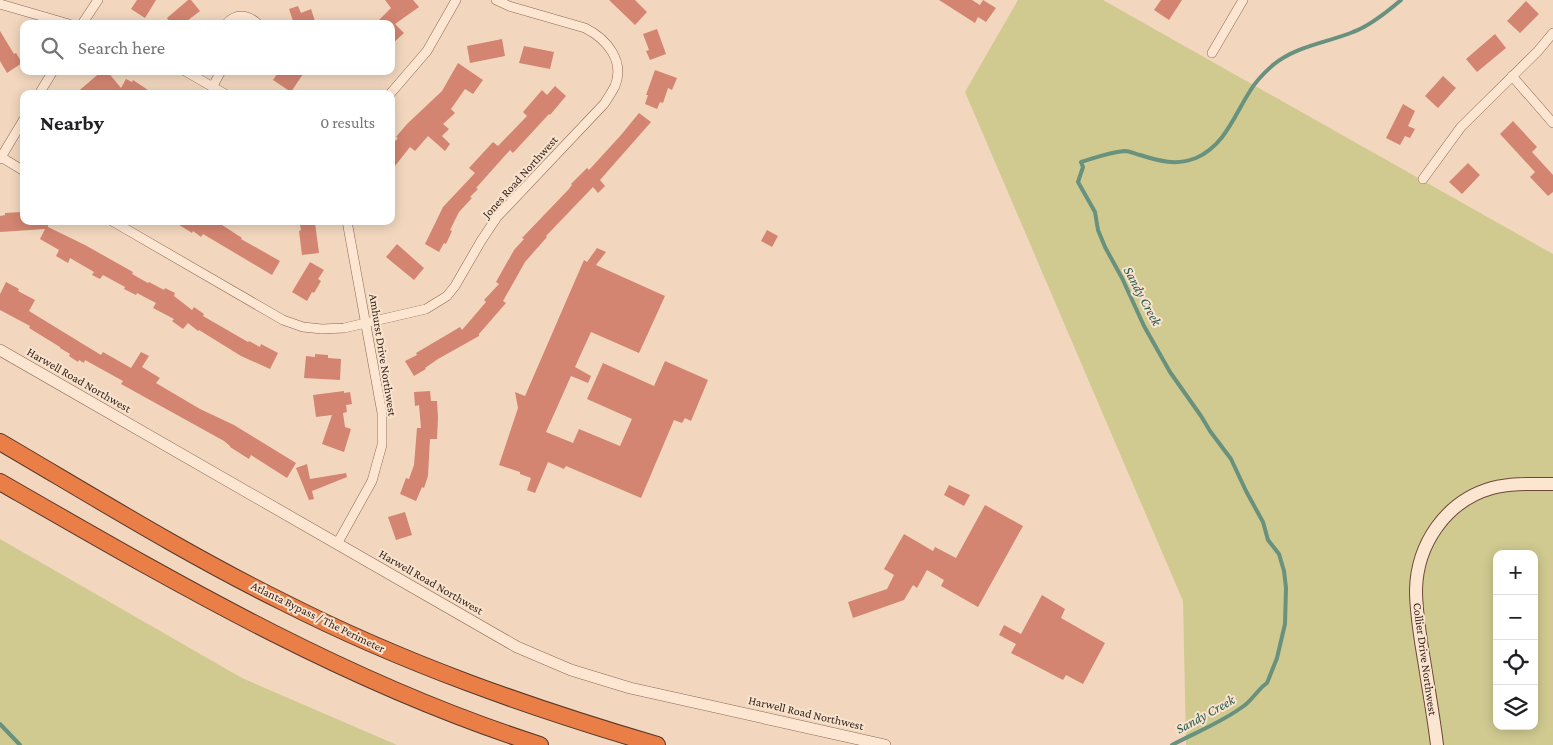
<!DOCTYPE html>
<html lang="en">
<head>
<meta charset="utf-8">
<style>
	:root { --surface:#fff; --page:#f6f6f6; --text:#202124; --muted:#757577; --line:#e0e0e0 }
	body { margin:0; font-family:"Crimson Pro",serif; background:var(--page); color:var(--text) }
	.controls { position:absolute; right:15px; bottom:15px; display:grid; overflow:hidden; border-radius:10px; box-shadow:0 2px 12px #0003 }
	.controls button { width:45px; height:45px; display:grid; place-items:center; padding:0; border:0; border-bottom:1px solid var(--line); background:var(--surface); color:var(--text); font:25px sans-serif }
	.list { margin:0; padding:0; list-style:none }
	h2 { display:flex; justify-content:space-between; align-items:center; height:65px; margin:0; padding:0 20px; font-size:21px }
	h2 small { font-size:16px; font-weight:400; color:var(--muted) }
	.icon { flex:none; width:28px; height:28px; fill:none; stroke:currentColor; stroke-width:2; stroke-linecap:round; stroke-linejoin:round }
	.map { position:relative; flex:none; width:1553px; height:745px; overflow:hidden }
	.search { position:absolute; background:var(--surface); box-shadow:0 2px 12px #0003; left:20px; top:20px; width:375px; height:55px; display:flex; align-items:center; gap:12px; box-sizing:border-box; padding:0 18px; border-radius:10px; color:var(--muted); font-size:19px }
	.panel { position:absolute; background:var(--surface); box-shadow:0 2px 12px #0003; left:20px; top:90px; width:375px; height:135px; border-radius:10px }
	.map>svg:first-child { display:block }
	.green { fill:#d0ca91; fill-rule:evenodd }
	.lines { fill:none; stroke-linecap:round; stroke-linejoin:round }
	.stream { stroke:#68917e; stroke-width:4 }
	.building { fill:#d38571 }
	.minor-casing { stroke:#8b6755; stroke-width:10 }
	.tertiary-casing { stroke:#8b6755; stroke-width:12 }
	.secondary-casing { stroke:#6d4839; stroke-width:14 }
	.motorway-casing { stroke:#59362a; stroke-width:18 }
	.minor { stroke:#fce6d2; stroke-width:9 }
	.tertiary { stroke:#fce6d2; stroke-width:11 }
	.secondary { stroke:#fce6d2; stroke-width:12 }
	.motorway { stroke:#e97f46; stroke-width:16 }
	.labels { text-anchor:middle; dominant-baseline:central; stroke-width:4; stroke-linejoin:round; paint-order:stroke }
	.street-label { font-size:12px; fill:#3a231b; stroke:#f8e3ce }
	.water-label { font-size:14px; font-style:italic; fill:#295b4d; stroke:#f8e3ce }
</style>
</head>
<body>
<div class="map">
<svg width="1553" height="745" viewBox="0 0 1553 745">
	<rect width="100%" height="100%" fill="#f2d7be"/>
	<path class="green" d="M1018 0H1103L1553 254V745H1186L1183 601 965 92ZM1497 554H1534V726H1497Z
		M0 539 242 678 397 745H0Z"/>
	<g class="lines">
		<path class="stream" d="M0 724 20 745
			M1172 745C1196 732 1223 722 1245 705 1252 700 1261 686 1267 683L1277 658 1285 624 1286 588 1284 571 1279 554 1268 540 1263 522 1246 491 1231 459 1210 431 1201 416 1170 372 1144 326 1122 278 1105 247 1098 230 1095 212 1078 182 1083 167 1081 162C1095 158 1110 152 1125 151 1130 151 1135 154 1140 155 1159 161 1176 166 1196 158 1225 145 1234 116 1250 91 1256 81 1264 73 1273 65 1296 46 1326 43 1353 32 1370 26 1387 12 1401 0"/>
	</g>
	<path class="building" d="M137 0H156L145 18 131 9Z
		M188 0H191L200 11 183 24H171L167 18Z
		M385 0H413L419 7 395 24 404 33 391 45V24H375L391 8Z
		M609 0H635L647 12 635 25Z
		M939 0H972L980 5 983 0 996 8 986 22 978 17 975 23Z
		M1161 0H1182L1169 20 1154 10Z
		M1526 1 1539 14 1520 33 1507 21Z
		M298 6 301 13 311 9 316 24H294L289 9Z
		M657 29 666 54 650 60 646 51 649 50 643 34Z
		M0 31 14 54 16 53 22 63 7 73 0 61Z
		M1495 34 1506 48 1477 72 1466 59Z
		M502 39 505 56 470 63 467 46Z
		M524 46 554 52 550 69 519 63Z
		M458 63 483 80 473 94 465 89 451 109 455 113 443 124 449 129 442 136 450 144 445 151 428 136 415 151 410 147 391 171V146L398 138 396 137 407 124 442 91Z
		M655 70 677 78 672 90 668 88 663 103 660 102 657 109 645 104 648 95H646Z
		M102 71H107L121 88 126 79 132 82 133 80 154 94H75Z
		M279 71H305L291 92 273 80Z
		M1443 76 1456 88 1438 108 1425 96Z
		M555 86 566 96 550 115 549 114 513 153 510 150 476 188 478 189 470 197 472 198 459 212 450 230 452 231 446 244 444 243 439 252 425 244 443 207 475 173 469 168 493 142 498 146 527 116 523 112 542 90 547 95Z
		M1403 104 1415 111 1408 126 1415 129 1410 138 1405 136 1400 145 1386 138Z
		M639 113 651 122 600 180 605 186 598 193 593 187 546 236 547 237 525 262 503 301 506 303 479 334V336L438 359 425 368 426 369 414 376 405 361 417 355 416 353 460 327 462 330 486 302 484 300 499 284 496 282 514 250 524 239 522 238 568 190 572 185 571 184 587 168 589 170 621 135Z
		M1513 121 1537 147 1532 152 1553 175V192L1548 196 1530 177 1535 172 1500 134Z
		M1468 163 1480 175 1462 194 1449 182Z
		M21 212V213H24V221H48V227L85 245 133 272 132 274 148 283 149 282 164 290 165 288 175 293 174 296 192 310 194 307 204 314 203 316 248 342 249 341 260 347 261 344 278 353 270 369 241 356 199 330 198 331 188 323 183 329 172 321 174 319 153 308 156 303 137 293 136 295 124 289 125 287 103 275 100 279 92 275 94 272 70 258 68 263 56 256 59 250 40 239 45 229 0 232V216L5 215V213Z
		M173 221H216L242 238 241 239 280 261 272 275 203 234 201 237 193 231 192 233Z
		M315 223 319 253 302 255 299 231 301 230 300 225Z
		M767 230 778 236 772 247 761 241Z
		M397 244 424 268 414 280 386 257Z
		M597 248 606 252 596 265 665 296 639 353 591 332 575 367 591 376 588 383 571 376 546 432 573 443 579 429 620 446 632 419 587 399 603 363 654 386 665 361 708 380 691 421 685 418 682 423 674 420 641 498 566 466 564 469 548 462 535 493 527 490 531 478 520 474V472L499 465 518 408 515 392 525 396 584 260 587 262Z
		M310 262 324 270 318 279 321 281 314 293 312 292 307 301 292 292Z
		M6 282 19 289 18 291 35 300 29 311 101 355 103 352 131 368 141 352 149 356 142 367 160 378 156 383 200 409 234 425 296 463 287 478 251 455 249 459 230 447V446L224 441 121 384 123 381 85 360 84 363 79 360 78 362 69 356 70 354 60 348V347L29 328 30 326 0 310V294Z
		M315 354 328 355V358L341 359 340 380 304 378 306 356 315 357Z
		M344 391V393L350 392 352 404 346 405 347 412 343 413 345 427 351 429 344 452 322 444 332 415 316 417 313 395Z
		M430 391 431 401H437L438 418 437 439H430L428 476 424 488 422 487 416 501 400 494 406 478 409 479 414 465 417 428H421L419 405 415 406 414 392Z
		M307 464 310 479 346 473 347 477 312 491 314 499 309 500 296 468Z
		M949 485 970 495 964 506 944 495Z
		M985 505 1023 526 978 607 941 586 944 580 927 570 917 588 913 585 904 600 853 618 848 602 887 589 894 575 884 569 904 534 933 551 935 547 956 558Z
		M405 512 412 535 396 540 388 517Z
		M1042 595 1065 609 1061 618 1105 643 1083 684 1066 675 1063 680 1011 653 1016 644 999 635 1004 625 1021 634Z"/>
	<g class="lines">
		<defs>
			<path id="minor" d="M0 4 69 24
				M82 24 98 0
				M226 24C236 13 248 14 258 24
				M1212 53 1243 0
				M185 71 225 94
				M1512 76 1553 123
				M213 86 221 71
				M39 94 53 71
				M390 94 427 51 456 0
				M1 157 24 171
				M0 159 24 119
				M1423 179 1461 127 1538 51 1553 33
				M112 221 283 320 303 327 322 329 344 328 426 309 447 296 455 286 481 241 497 217 604 104C608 98 612 92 615 86 625 61 607 39 585 28L509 6 496 0
				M337 544 372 481 382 445V413L347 221"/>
			<path id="tertiary" d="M0 350 517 647 571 670 630 688 885 745"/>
			<path id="secondary" d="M1437 745C1434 719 1429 692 1425 666 1421 641 1416 616 1416 590 1417 544 1446 501 1492 488 1512 483 1533 484 1553 484"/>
			<path id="motorway" d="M0 442C94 497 186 554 283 602 403 663 528 707 657 745
				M0 482C174 582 348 684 540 745"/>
		</defs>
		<use href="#minor" class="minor-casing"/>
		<use href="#tertiary" class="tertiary-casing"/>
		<use href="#secondary" class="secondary-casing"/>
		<use href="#motorway" class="motorway-casing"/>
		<use href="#minor" class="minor"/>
		<use href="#tertiary" class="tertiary"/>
		<use href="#secondary" class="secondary"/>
		<use href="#motorway" class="motorway"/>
	</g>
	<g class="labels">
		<g class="street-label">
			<text transform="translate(520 177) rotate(-48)">Jones Road Northwest</text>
			<text transform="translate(383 355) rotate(81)">Amhurst Drive Northwest</text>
			<text transform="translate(79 380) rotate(30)">Harwell Road Northwest</text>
			<text transform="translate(431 582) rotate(30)">Harwell Road Northwest</text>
			<text transform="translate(318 617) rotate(26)">Atlanta Bypass / The Perimeter</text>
			<text transform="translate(1425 659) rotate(82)">Collier Drive Northwest</text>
			<text transform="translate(806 713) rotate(13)">Harwell Road Northwest</text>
		</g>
		<g class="water-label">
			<text transform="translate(1143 296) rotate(62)">Sandy Creek</text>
			<text transform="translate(1205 714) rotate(-29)">Sandy Creek</text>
		</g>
	</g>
</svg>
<div class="controls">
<button>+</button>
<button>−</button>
<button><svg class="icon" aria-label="locate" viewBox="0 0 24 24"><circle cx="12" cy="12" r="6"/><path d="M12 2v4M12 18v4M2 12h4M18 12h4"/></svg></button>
<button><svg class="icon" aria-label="layers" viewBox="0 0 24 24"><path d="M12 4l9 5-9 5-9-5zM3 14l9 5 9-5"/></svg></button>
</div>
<div class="search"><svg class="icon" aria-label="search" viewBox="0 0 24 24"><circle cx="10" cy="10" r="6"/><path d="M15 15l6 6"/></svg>Search here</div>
<section class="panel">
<h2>Nearby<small>0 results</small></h2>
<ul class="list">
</ul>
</section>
</div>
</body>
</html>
